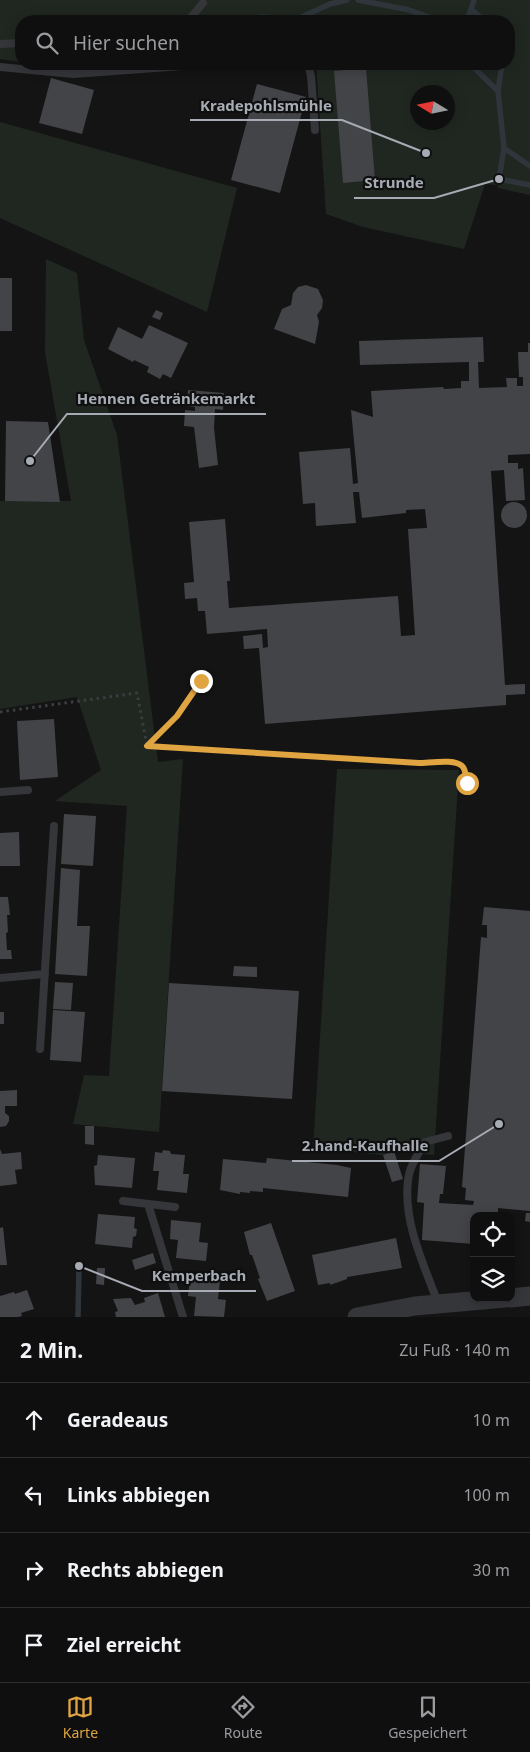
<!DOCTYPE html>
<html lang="de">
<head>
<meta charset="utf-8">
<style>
	:root { --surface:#0f0f10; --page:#1d1d1e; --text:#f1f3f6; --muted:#9b9c9f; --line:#2f2f30; --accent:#e0a441 }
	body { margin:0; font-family:"Noto Sans",sans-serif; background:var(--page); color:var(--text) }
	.controls { position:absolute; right:15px; bottom:15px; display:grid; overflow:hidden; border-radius:10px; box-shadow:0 2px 12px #0003 }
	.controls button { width:45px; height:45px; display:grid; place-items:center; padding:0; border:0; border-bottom:1px solid var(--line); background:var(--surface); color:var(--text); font:25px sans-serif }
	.compass { position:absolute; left:410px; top:85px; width:45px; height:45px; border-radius:50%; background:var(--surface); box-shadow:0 2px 12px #0003; rotate:280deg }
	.stop { position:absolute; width:15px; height:15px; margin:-11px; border:4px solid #e0a441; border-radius:50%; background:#fff }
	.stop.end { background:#e0a441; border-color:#fff; box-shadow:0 1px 5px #0008 }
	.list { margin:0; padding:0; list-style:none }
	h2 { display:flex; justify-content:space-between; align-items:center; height:65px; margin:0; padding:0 20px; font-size:21px }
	h2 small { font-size:16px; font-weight:400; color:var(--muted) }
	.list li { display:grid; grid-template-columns:32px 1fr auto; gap:15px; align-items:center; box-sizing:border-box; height:75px; padding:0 20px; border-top:1px solid var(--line) }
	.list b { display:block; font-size:19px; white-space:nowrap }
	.list em { font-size:16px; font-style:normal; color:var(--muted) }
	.icon { flex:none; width:28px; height:28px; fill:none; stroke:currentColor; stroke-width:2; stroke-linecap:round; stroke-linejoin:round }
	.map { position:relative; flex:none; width:530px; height:1317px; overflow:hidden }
	.search { position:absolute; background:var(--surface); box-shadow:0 2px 12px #0003; left:15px; right:15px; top:15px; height:55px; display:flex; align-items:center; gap:12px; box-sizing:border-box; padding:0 18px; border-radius:20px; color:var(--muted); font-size:19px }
	.sheet { height:365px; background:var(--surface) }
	nav { display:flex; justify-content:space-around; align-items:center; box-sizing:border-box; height:70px; border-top:1px solid var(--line); background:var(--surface); font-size:14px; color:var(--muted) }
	nav a { display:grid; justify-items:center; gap:2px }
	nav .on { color:var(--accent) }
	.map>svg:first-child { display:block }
	.green { fill:#202721; fill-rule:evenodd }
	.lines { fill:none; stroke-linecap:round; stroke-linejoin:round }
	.stream { stroke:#2e363c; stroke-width:5.5 }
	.building { fill:#434448 }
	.path { stroke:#3b3d41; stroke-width:3; stroke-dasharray:2.5 4; stroke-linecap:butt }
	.service { stroke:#35363a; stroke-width:8 }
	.tertiary { stroke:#35363a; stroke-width:19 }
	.route { stroke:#e0a441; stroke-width:6 }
	.leader { fill:none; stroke:#a7abb4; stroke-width:2 }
	.callout-dot { fill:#a7abb4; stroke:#0f0f10; stroke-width:2 }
	.callout-label { font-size:15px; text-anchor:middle; font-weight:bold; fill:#a7abb4; stroke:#0f0f10; stroke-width:4.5; stroke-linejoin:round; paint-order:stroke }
</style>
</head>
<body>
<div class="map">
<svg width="530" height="1317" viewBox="0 0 530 1317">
	<rect width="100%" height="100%" fill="#141415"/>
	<path class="green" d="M0 0H530V195L498 188V185L485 184 464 249 363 227 326 214 316 64H509V21H21V62L0 59ZM418 92H448V122H418Z
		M33 64H119L63 68Z
		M0 122 237 188 207 312 0 218Z
		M46 259 77 273 84 340 117 435 158 762 183 759 159 1132 73 1124 84 1075 109 1076 127 806 55 801 101 770 77 697 0 709V501H71L45 352Z
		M337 769 459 770 434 1155 394 1151 383 1155 313 1148Z"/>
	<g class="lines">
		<path class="stream" d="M358 0 409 10 440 21
			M471 9 485 21
			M252 21 262 17 293 21 330 4 347 0
			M467 21 474 0
			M470 64 498 91 504 148 530 166
			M498 91 502 64
			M504 148 499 179 530 185
			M78 1317 79 1266"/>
	</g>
	<path class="building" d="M366 68 375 180 343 183 334 71Z
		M51 78 94 90 82 134 39 123Z
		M257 84 306 97 280 193 231 180Z
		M0 278H12V331H0Z
		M306 285 318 289 323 300 322 308 317 315 319 322 315 344 274 329 282 309 291 305 293 293 298 287Z
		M156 310 163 313 160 320 152 317Z
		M149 325 188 343 171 378 163 374 160 379 147 372 149 367 134 360 133 362 108 349 118 327 142 339Z
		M483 337 484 362H478L479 388 507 387 506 378H517V386H523V377H519L518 352H528V343H530V454L508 455V463H518V469L523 468 525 500 506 501 504 470 491 471 505 685 525 684V694L506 695V705L265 724 259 648 244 649 243 636 262 634 263 648 268 647 267 629 207 634 205 611H198L197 598 185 599 184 583 194 582 189 522 225 519 230 581H227L229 608 398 596 401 636 415 635 408 529 427 528 425 509 406 510V513L362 518 359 492H353L356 523 316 526 315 503 303 504 299 452 350 448 353 484 358 483 351 410 373 417 371 391 443 387 444 389 461 388V381H469V362L360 365 359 341Z
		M188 390 224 393 223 410 215 409 214 428 218 465 199 468 194 427 184 426 185 410 195 411V407L187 406Z
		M6 421 48 422 60 502 5 501Z
		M501 515a13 13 0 1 1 26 0a13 13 0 1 1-26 0Z
		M54 719 58 777 20 780 17 721Z
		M64 814 96 816 93 866 61 864Z
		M19 832 20 866H0V833Z
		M61 868 80 870 77 926H90L87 976 55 974Z
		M0 897H8L10 915H7L8 932 6 933 7 950H11L12 959H0Z
		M484 907 530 911V1211L498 1208V1216H474V1244L422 1240 424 1203 417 1202 420 1164 446 1166 443 1194H440L439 1203 473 1205 474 1201 465 1200 466 1188 462 1187 481 937 487 938V925H482Z
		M234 966 257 967V977L233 976Z
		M55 982 73 983 71 1010 53 1009Z
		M169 983 299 991 292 1099 162 1091Z
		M53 1010 85 1012 81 1062 50 1060Z
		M0 1012H4V1024H0Z
		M17 1090V1106H5V1113L9 1116V1121L6 1126 0 1127V1091Z
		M85 1126H94V1145L85 1144Z
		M0 1149 2 1154 21 1152 22 1169 15 1170 17 1184 0 1186Z
		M163 1150 170 1151 171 1154 185 1155 183 1174H189L187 1193 157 1190 159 1171H153L155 1152 162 1153Z
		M394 1151 403 1179 392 1182 383 1155Z
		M98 1155 135 1158 132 1188 95 1185 94 1166 97 1165Z
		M267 1158 337 1165 351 1168 348 1197 263 1188V1192L250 1191V1193L240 1192V1194L220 1190 223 1159 266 1163Z
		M526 1213H530V1222L525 1221Z
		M98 1214 135 1217 134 1228 137 1229 136 1236 133 1237 132 1248 95 1244Z
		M171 1220 201 1223 199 1242 208 1243 206 1261 176 1258 178 1240 170 1239Z
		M271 1223 295 1291 267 1301 258 1279 260 1278 252 1255H250L244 1232Z
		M3 1227 7 1265H0V1228Z
		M396 1238 402 1268 347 1277V1279L330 1285V1283L318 1285 312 1255Z
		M153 1253 156 1263 135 1270 132 1260Z
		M97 1268H105L104 1285 96 1284Z
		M190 1278 220 1281 218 1299 226 1300 224 1317 194 1316 196 1297 188 1296Z
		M27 1290 34 1309 21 1313 22 1316 18 1317H0V1296L14 1292 15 1294Z
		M158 1293 165 1317H116L115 1312 118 1311 113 1299 131 1298 135 1305 145 1302 144 1298Z"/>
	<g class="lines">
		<path class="path" d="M0 712 137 693 147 746 419 763C430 763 456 758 463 767 466 771 466 778 467 783
			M148 746 177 716 201 681"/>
		<path class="service" d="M188 21 203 3
			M0 44 21 43
			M308 64 311 76 315 130
			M0 67 73 74 210 64
			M0 792 28 790
			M0 978 45 974
			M40 1049 54 826
			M123 1201 175 1207
			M148 1204 183 1317
			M438 1303C424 1265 403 1222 408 1181 409 1167 418 1154 425 1142L448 1136"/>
		<path class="tertiary" d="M511 1298 530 1296
			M357 1317 415 1306 505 1298"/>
	</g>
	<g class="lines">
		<path class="route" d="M201 681 177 716 147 746 419 763C430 763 456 758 463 767 466 771 466 778 467 783"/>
	</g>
	<path class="leader" d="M426 153L342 120H190M499 179L434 198H354M30 461L67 414H266M499 1124L439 1161H292M79 1266L142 1291H256"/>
	<g class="callout-dot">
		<circle cx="426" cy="153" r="5"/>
		<circle cx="499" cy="179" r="5"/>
		<circle cx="30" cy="461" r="5"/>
		<circle cx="499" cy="1124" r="5"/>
		<circle cx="79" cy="1266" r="5"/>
	</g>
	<g class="callout-label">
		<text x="266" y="111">Kradepohlsmühle</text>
		<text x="394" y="188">Strunde</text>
		<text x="166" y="404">Hennen Getränkemarkt</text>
		<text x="365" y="1151">2.hand-Kaufhalle</text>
		<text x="199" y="1281">Kemperbach</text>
	</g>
</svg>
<div class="controls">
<button><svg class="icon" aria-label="locate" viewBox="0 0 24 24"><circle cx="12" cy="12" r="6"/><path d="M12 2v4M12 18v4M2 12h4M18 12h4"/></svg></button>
<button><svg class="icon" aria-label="layers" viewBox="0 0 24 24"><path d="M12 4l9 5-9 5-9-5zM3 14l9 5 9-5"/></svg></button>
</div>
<svg class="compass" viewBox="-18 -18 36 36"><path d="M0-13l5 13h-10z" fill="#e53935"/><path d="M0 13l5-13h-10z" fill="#9b9c9f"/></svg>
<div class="stop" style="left:467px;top:783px"></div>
<div class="stop end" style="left:201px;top:681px"></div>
<div class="search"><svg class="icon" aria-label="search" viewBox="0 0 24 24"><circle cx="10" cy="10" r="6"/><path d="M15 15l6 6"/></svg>Hier suchen</div>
</div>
<section class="sheet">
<h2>2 Min.<small>Zu Fuß · 140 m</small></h2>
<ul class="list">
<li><svg class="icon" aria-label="ahead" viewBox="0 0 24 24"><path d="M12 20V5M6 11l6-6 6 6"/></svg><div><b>Geradeaus</b></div><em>10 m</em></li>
<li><svg class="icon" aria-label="left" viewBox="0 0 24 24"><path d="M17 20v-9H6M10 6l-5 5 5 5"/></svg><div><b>Links abbiegen</b></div><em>100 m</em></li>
<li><svg class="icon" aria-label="right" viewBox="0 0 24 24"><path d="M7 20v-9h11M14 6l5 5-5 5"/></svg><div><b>Rechts abbiegen</b></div><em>30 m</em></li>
<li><svg class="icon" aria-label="arrive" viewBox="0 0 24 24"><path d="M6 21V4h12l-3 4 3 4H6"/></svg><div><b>Ziel erreicht</b></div></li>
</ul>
</section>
<nav>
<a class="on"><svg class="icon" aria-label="map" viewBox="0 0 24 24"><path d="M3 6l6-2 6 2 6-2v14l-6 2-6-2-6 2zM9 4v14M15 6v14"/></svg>Karte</a>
<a><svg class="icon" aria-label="directions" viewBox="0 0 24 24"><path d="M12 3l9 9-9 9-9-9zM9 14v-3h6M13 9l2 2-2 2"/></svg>Route</a>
<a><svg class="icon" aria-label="saved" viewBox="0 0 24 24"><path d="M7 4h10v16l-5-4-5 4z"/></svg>Gespeichert</a>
</nav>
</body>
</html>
